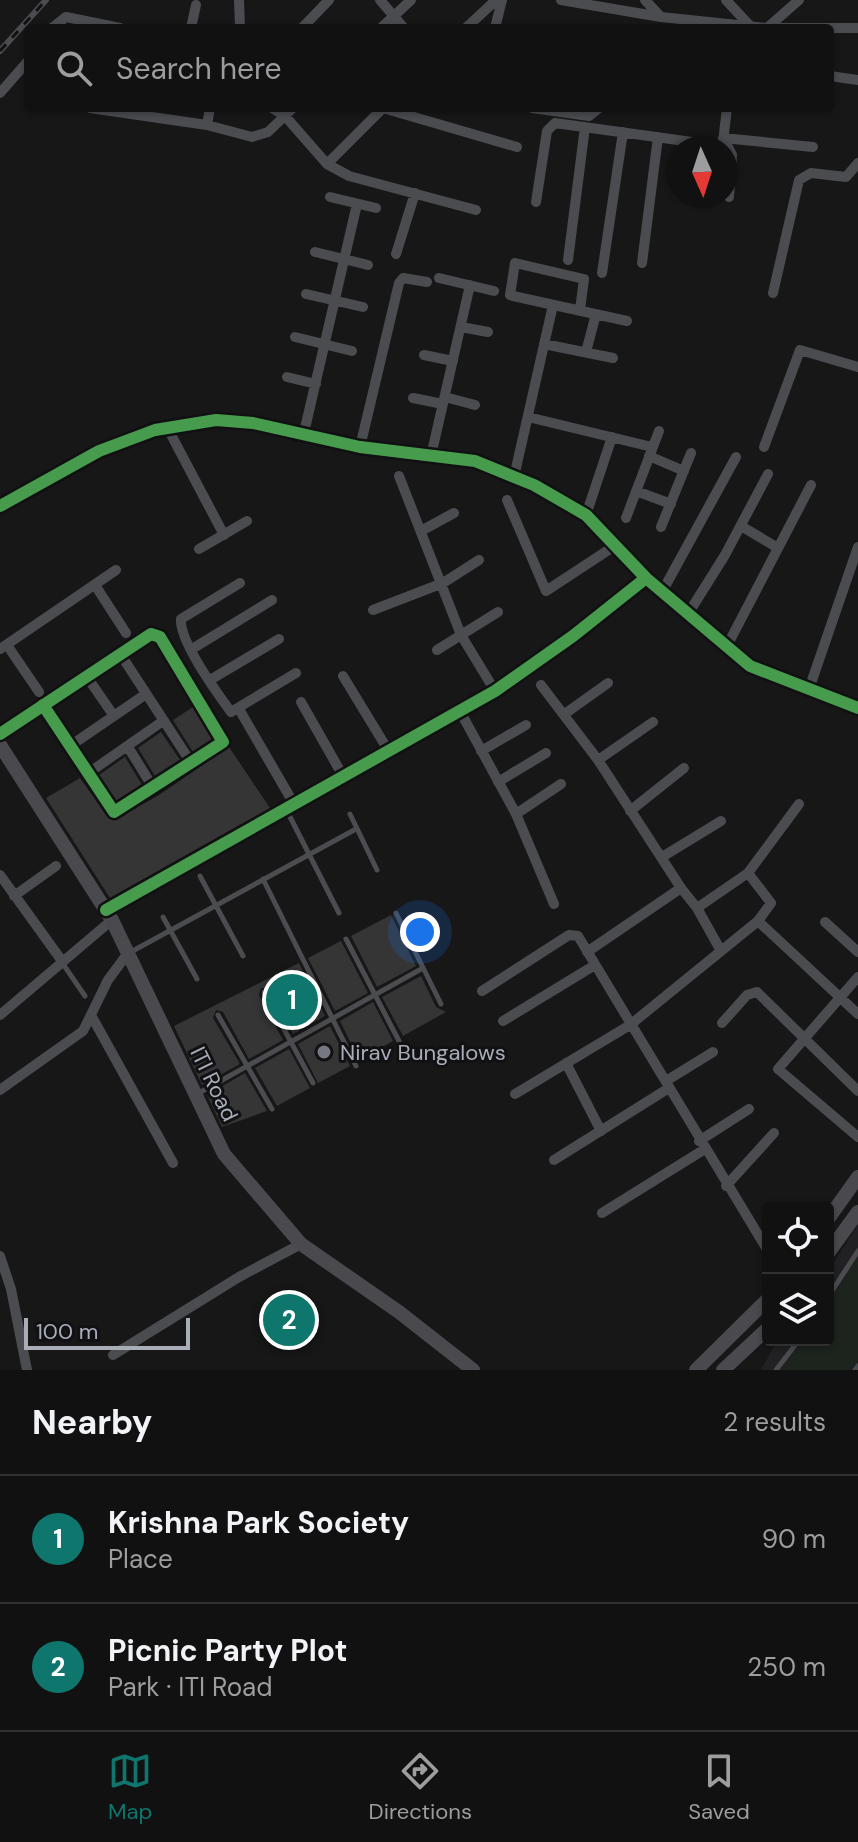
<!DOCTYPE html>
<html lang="en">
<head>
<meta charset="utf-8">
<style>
	:root { --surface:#111; --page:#1e1f1f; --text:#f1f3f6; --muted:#9c9d9f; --line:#303131; --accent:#0f766e }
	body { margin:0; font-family:"DM Sans",sans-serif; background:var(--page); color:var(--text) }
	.controls { position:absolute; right:24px; bottom:24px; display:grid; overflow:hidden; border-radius:8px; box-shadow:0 2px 6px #0004 }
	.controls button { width:72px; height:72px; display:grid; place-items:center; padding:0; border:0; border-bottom:2px solid var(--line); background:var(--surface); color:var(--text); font:40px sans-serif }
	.compass { position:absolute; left:666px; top:136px; width:72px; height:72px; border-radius:50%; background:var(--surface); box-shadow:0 2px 6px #0004; rotate:177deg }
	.scale { position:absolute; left:24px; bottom:20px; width:166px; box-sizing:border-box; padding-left:8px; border:4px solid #a8adb8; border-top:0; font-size:22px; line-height:28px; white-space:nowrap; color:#a8adb8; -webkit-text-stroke:6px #111113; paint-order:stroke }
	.you { position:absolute; left:420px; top:932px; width:28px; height:28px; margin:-20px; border:6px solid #fff; border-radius:50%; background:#1a73e8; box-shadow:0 0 0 12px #1a73e833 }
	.badge { display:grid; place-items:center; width:52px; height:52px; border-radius:50%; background:var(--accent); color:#fff; font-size:26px; font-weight:700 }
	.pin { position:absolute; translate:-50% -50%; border:4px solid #fff; box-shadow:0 2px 8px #0006 }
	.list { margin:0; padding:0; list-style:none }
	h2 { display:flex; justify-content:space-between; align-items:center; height:104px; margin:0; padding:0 32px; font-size:34px }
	h2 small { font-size:26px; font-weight:400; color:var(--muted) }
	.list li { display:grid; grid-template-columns:52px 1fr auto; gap:24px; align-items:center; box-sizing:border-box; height:128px; padding:0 32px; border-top:2px solid var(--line) }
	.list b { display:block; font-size:30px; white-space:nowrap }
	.list p { margin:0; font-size:26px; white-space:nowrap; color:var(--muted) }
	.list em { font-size:26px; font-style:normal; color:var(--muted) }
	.icon { flex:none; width:44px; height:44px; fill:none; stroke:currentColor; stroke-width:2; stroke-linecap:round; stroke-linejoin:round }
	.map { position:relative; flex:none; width:858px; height:1370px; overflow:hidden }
	.search { position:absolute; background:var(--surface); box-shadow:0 2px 6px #0004; left:24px; right:24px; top:24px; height:88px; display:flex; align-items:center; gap:20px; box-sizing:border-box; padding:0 28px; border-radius:8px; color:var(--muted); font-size:30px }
	.sheet { height:360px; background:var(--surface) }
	nav { display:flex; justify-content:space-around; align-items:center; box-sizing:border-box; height:112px; border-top:2px solid var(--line); background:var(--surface); font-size:22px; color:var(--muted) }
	nav a { display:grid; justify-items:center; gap:4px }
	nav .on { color:var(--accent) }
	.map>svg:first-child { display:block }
	.built { fill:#212123 }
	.green { fill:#1d241e }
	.building { fill:#353536 }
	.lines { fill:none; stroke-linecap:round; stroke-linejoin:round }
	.lane { stroke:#4b4c50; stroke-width:5 }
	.street { stroke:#4b4c50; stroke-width:10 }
	.secondary { stroke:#4a4a4e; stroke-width:14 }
	.rail-casing { stroke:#4b4c4f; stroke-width:6 }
	.rail { stroke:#111113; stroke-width:3; stroke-dasharray:9; stroke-linecap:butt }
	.cycleway-casing { stroke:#111113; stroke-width:17 }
	.cycleway { stroke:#469c4c; stroke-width:12 }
	.poi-dot { fill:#757880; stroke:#111113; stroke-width:3 }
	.labels { text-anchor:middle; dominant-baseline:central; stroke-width:6; stroke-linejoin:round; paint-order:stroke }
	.poi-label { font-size:22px; fill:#a8adb8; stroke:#111113; text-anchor:start }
	.street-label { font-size:22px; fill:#a8adb8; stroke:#111113 }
</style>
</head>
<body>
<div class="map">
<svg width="858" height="1370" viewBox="0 0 858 1370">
	<rect width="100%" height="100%" fill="#171717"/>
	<path class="built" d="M858 1225V1370H761L777 1340H828V1271Z"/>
	<path class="green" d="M858 1258V1361L850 1370H782L804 1340H828V1306Z"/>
	<path class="building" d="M193 707 212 739 193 752 173 720Z
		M161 732 180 760 155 776 138 748Z
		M229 747 270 808 110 898 46 798 80 778 107 816 115 820 159 795Z
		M125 757 142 785 116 801 99 775Z
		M391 915 416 966 377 987 351 936Z
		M341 941 368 993 335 1011 308 958Z
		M299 963 325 1016 293 1034 269 989 261 988 259 995 283 1040 249 1059 223 1012 216 1010 213 1018 240 1064 202 1085 174 1026Z
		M421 976 436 1007 446 1012 403 1036 382 997Z
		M373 1002 393 1041 359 1060 340 1021Z
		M330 1026 350 1066 318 1083 298 1044Z
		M289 1049 310 1088 277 1106 255 1068Z
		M245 1073 267 1111 222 1127 207 1095Z"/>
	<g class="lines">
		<path class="lane" d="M286 809 339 913
			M350 814 377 870
			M200 876 243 956
			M263 879 356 1066
			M396 913 441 1004
			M163 917 197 979
			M346 939 399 1041
			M129 953 356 829
			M63 964 85 996
			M264 992 313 1083
			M218 1015 272 1109
			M199 1093 423 968
			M828 1297 858 1251
			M776 1370 799 1340
			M855 1370 858 1366"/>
		<path class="street" d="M239 0 240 28
			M380 0 404 28
			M561 0 661 17 767 28
			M645 0 661 17
			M726 0 751 27
			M52 28 66 17 120 28
			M191 28 196 5
			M302 28 329 0
			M381 28 411 0
			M466 28 496 0
			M495 28 502 0
			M767 28 799 0
			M768 28H858
			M830 76 858 80
			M0 93 28 61
			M90 108 207 125 252 137 268 132 293 108
			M272 108 285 116 327 164 383 108
			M383 108 517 147
			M532 108 589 116 599 108
			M207 125 210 108
			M723 138 813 147
			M723 142 727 108
			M327 164 349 176 476 210
			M330 197 376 208
			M536 202 547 131 555 123 728 147 732 155 729 197
			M315 252 368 265
			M396 254 415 193
			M568 260 585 127
			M642 263 658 137
			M602 273 623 132
			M439 278 494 291
			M773 293 799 180 811 173 846 177 858 163
			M306 294 363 307
			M580 310 584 279 515 263 510 295 513 296 627 321
			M461 327 488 332
			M295 337 352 351
			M544 344 613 358
			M586 352 596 314
			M424 355 453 361
			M287 377 316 384
			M445 397 475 405
			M413 398 443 404
			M528 417 652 447
			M167 427 224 535
			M303 437 357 204
			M360 447 399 283 403 278 427 282
			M764 447 800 350 858 367
			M431 456 470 285
			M649 456 684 471
			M399 476 461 635 495 691
			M514 477 553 305
			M636 491 671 504
			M507 500 546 591 616 545
			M586 515 612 437
			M626 518 659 431
			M741 526 778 548
			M661 527 691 453
			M421 531 454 513
			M199 549 247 521
			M240 583 181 619C179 641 217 693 231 712L296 673
			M95 585 126 633
			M662 592 736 457
			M373 610 443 583 479 560
			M688 614 725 555 768 474
			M7 645 39 692
			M727 646 811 485
			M0 649 116 570
			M192 649 272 600
			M437 650 498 612
			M121 655 192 764
			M343 676 388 750
			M87 677 114 716
			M210 680 279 639
			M541 685 598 760 681 888 587 952
			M809 689 858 547
			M301 702 343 776
			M239 709 294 804
			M460 711 516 814 554 904
			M566 713 608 683
			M0 734 151 634 160 637 223 742 114 812 43 705
			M70 746 146 694
			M128 747 154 789
			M481 751 526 725
			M598 760 653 722
			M87 774 163 721
			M498 782 546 753
			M630 811 684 768
			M516 814 561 784
			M662 857 721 821
			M748 873 799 804
			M0 875 62 961
			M681 888 697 908 748 873 771 903 758 921 858 1014
			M14 896 56 866
			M697 908 721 951
			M106 910 495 691 573 636 646 578
			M825 922 858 952
			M858 977 778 1069 858 1137
			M482 991 569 935 578 936 768 1251
			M0 1015 112 920
			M91 1015 173 1163
			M503 1021 595 965
			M722 1023 747 995 757 992 858 1091
			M566 1063 601 1131
			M666 1081 713 1052
			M0 1090 83 1031 108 980 128 953
			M515 1094 630 1025 758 921
			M699 1141 749 1109
			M554 1160 669 1088
			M726 1186 774 1133
			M602 1213 705 1149
			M0 1256 11 1289 27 1370
			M113 1355 239 1277 301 1244"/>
		<path class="secondary" d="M0 506 99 451 155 430 216 420 253 423 360 447 475 461 534 485 586 515 646 578 750 666 858 708
			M0 745 112 920 224 1154 301 1244 399 1312 473 1370
			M828 1219 858 1177
			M828 1253 858 1212
			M696 1370 768 1299
			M723 1370 768 1328"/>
		<defs>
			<path id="rail" d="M0 51 46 0"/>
		</defs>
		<use href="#rail" class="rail-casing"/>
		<use href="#rail" class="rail"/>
		<defs>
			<path id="cycleway" d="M0 506 99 451 155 430 216 420 253 423 360 447 475 461 534 485 586 515 646 578 750 666 858 708
				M0 734 151 634 160 637 223 742 114 812 43 705
				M106 910 495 691 573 636 646 578"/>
		</defs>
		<use href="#cycleway" class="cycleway-casing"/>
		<use href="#cycleway" class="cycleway"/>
	</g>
	<circle class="poi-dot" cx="324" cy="1052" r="8"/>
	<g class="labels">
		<g class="poi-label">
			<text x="340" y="1052">Nirav Bungalows</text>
		</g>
		<g class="street-label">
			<text transform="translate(214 1084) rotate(64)">ITI Road</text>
		</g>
	</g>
</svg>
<div class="controls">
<button><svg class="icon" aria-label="locate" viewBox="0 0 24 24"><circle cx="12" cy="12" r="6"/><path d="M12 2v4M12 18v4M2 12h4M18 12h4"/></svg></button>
<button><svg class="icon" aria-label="layers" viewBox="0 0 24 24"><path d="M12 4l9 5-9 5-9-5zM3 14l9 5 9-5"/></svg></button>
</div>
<svg class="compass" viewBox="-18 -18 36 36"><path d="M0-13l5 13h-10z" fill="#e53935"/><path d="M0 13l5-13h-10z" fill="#9c9d9f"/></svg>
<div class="scale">100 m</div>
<div class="you"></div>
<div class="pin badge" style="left:292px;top:1000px">1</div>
<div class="pin badge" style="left:289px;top:1320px">2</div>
<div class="search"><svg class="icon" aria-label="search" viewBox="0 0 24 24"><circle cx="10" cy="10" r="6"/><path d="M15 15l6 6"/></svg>Search here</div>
</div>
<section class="sheet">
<h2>Nearby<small>2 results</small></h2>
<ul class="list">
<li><span class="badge">1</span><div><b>Krishna Park Society</b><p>Place</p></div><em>90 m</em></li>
<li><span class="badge">2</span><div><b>Picnic Party Plot</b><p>Park · ITI Road</p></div><em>250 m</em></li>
</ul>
</section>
<nav>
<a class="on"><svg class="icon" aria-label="map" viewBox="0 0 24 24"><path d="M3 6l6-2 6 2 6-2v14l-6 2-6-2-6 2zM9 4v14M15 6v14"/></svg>Map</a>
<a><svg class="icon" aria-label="directions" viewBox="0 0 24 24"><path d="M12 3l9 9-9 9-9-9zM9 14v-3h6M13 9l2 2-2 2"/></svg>Directions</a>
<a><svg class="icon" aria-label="saved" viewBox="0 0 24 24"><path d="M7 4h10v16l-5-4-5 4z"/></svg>Saved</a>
</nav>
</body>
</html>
